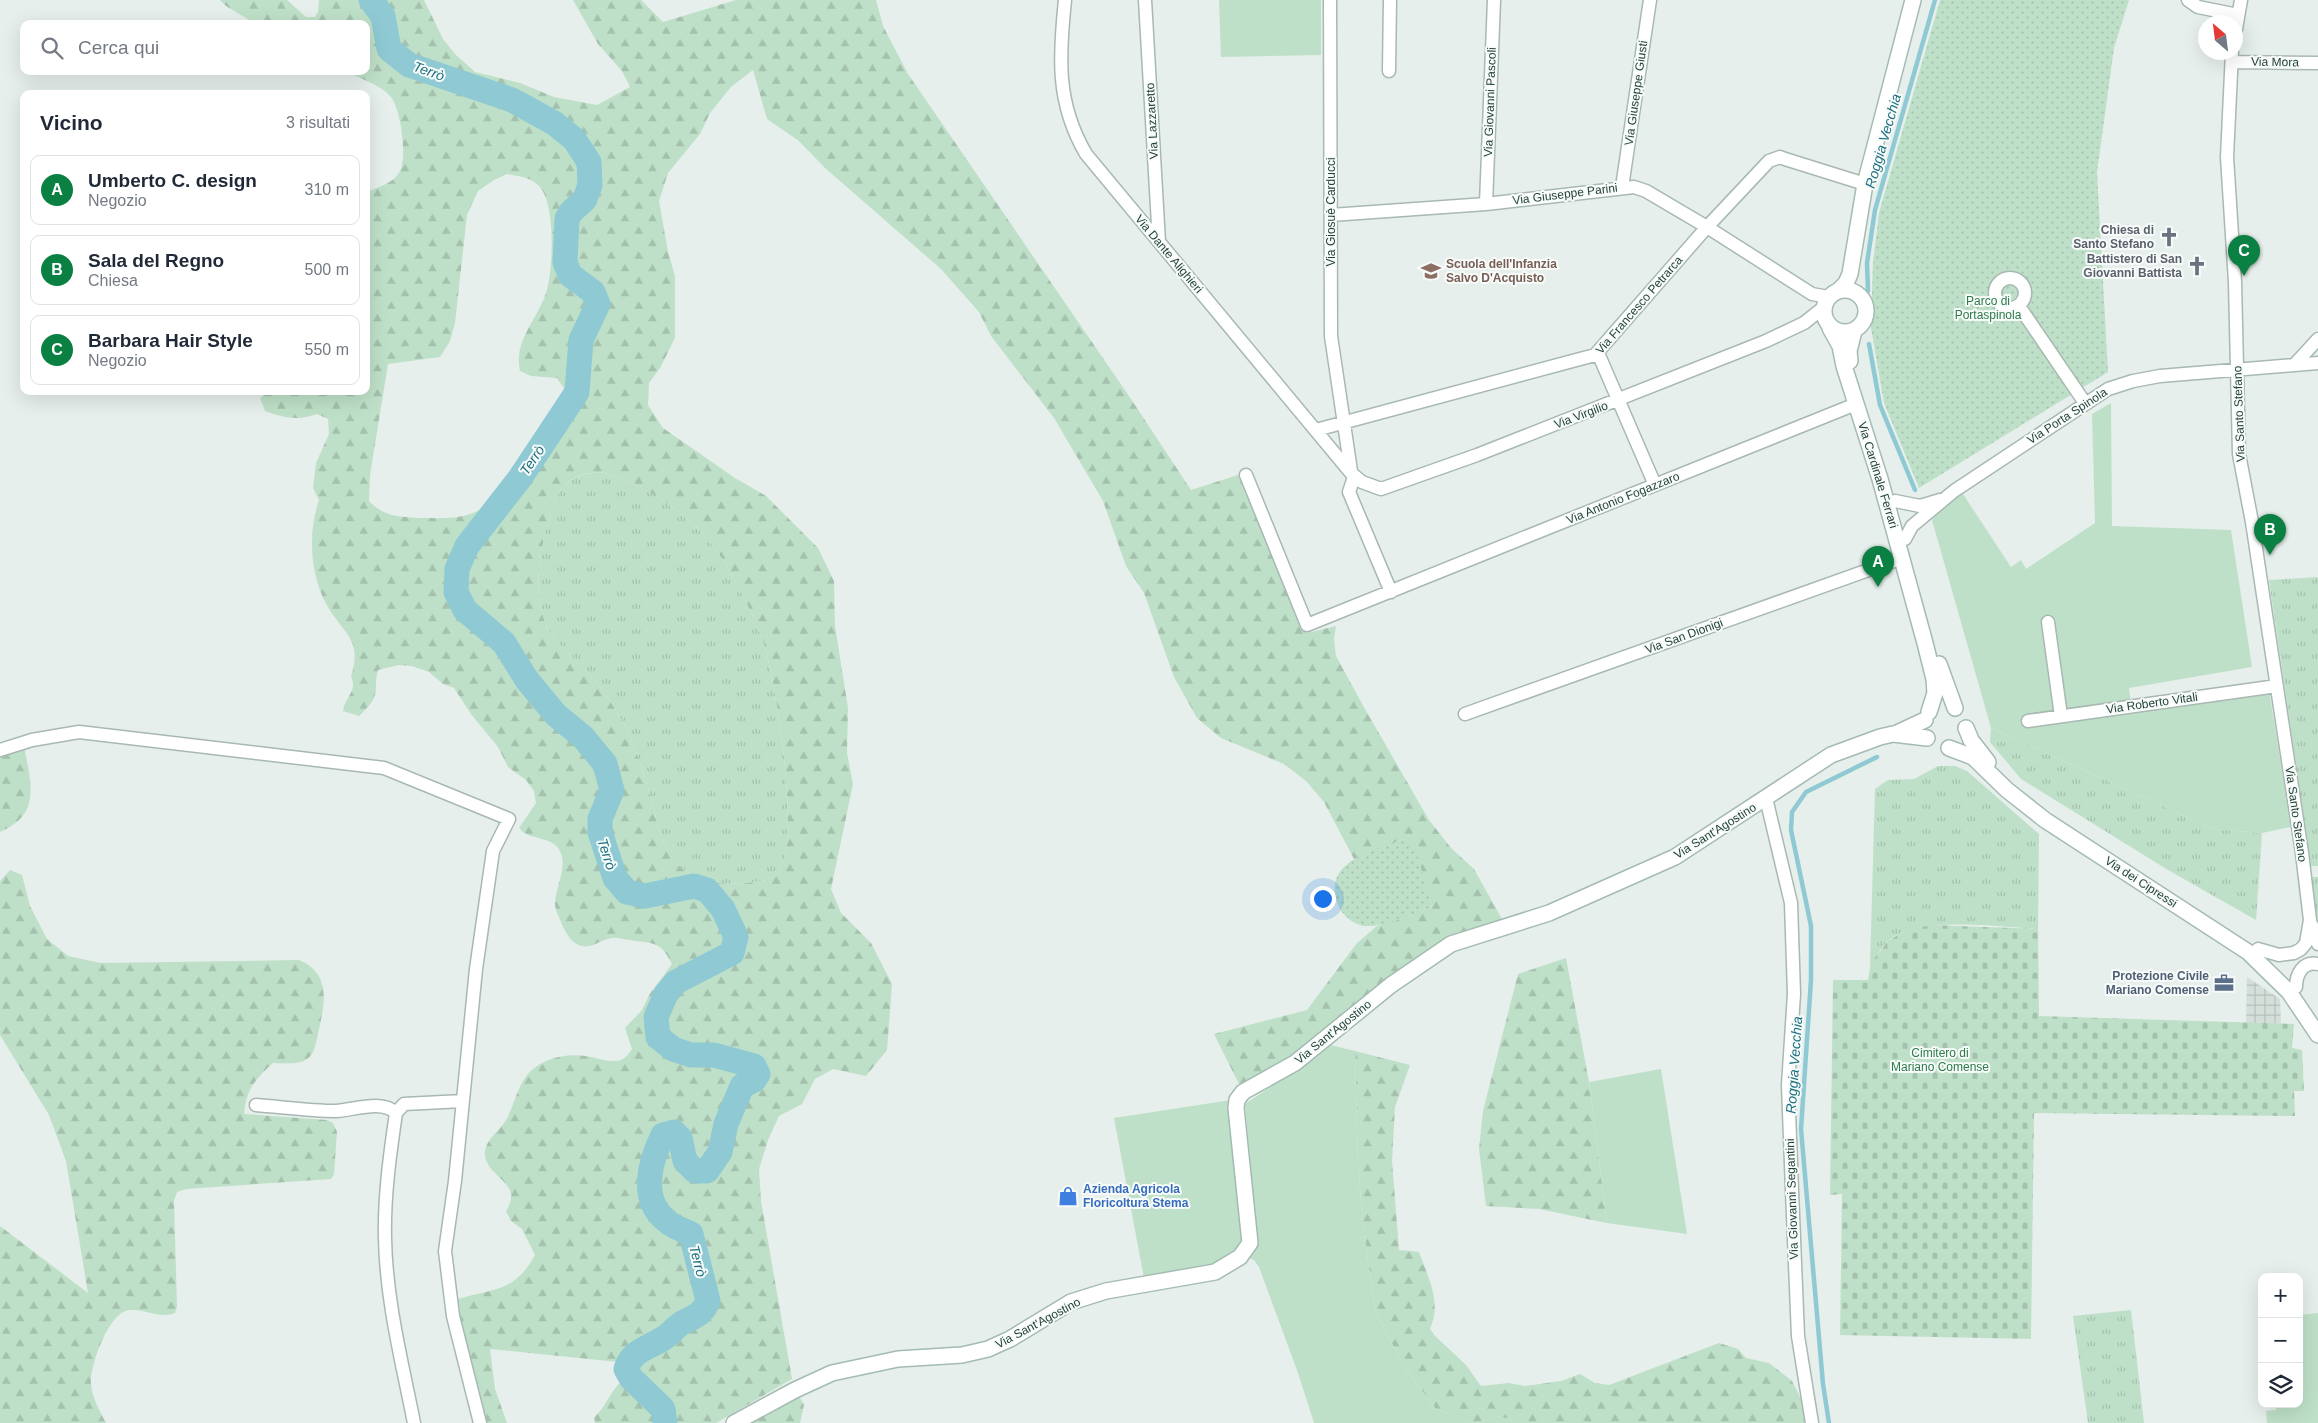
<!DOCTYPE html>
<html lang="it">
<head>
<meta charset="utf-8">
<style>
	:root { --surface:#fff; --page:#f6f6f7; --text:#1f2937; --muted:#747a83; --line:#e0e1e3; --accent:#0b8043 }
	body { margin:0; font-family:Arial,sans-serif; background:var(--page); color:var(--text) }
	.controls { position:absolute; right:15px; bottom:15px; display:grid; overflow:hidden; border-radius:10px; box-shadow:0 5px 20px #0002 }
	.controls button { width:45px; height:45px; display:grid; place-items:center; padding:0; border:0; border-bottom:1px solid var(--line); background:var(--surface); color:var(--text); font:25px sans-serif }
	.compass { position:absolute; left:2198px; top:15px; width:45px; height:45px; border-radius:50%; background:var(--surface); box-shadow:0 5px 20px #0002; rotate:332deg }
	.you { position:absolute; left:1322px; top:898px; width:18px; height:18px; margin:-12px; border:4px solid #fff; border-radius:50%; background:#1a73e8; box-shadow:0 0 0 8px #1a73e833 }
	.badge { display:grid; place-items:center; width:32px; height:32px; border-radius:50%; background:var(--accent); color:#fff; font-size:16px; font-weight:700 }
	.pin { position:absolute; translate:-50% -41px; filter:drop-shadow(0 1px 2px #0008) }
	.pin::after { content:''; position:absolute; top:26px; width:18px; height:15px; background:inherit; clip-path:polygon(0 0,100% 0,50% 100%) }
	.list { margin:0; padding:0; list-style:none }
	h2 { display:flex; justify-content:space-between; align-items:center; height:65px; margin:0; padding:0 20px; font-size:21px }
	h2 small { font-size:16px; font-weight:400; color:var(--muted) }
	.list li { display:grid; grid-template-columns:32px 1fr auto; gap:15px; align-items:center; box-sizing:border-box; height:70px; margin:0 10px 10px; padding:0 10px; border:1px solid var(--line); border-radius:10px }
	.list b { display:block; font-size:19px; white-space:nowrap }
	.list p { margin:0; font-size:16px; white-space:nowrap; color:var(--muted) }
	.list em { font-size:16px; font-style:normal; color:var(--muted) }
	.icon { flex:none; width:28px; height:28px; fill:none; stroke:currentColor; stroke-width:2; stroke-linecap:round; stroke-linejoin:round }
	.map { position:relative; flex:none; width:2318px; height:1423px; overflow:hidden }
	.search { position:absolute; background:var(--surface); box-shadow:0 5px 20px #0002; left:20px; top:20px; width:350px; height:55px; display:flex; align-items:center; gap:12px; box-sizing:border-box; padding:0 18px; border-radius:10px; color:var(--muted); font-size:19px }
	.panel { position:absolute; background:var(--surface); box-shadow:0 5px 20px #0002; left:20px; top:90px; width:350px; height:305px; border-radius:10px }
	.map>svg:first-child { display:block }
	.industrial { fill:url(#industrial-grid) }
	.grass { fill:url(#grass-tufts) }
	.forest { fill:url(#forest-firs); fill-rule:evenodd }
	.cemetery { fill:url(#cemetery-stones) }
	.park { fill:url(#park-dots) }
	.garden { fill:#bfe0c8 }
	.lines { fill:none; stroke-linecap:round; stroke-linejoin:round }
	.stream { stroke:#8ec9d4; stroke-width:4.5 }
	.river { stroke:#8ec9d4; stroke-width:25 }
	.street-casing { stroke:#a8b8b2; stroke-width:15 }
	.secondary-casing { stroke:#a4bbb3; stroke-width:18 }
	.street { stroke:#fff; stroke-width:12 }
	.secondary { stroke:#fff; stroke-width:15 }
	.labels { text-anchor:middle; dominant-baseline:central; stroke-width:4; stroke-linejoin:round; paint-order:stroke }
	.street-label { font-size:12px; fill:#24423a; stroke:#f7fbf9 }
	.worship-label { font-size:12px; font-weight:bold; fill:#5b616d; stroke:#f7fbf9; text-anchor:end }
	.education-label { font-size:12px; font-weight:bold; fill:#785e54; stroke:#f7fbf9; text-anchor:start }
	.park-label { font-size:12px; fill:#2d7a4b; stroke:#f7fbf9 }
	.service-label { font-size:12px; font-weight:bold; fill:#4e5e75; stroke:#f7fbf9; text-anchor:end }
	.shop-label { font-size:12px; font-weight:bold; fill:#366cbe; stroke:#f7fbf9; text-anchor:start }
	.water-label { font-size:14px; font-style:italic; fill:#1c6f80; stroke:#f7fbf9 }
</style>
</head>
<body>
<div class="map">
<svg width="2318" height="1423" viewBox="0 0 2318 1423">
	<defs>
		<pattern id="industrial-grid" width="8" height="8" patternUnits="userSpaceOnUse" patternTransform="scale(1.25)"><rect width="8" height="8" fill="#d4dfda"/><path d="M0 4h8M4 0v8" fill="none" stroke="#b6c1bc"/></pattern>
		<pattern id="grass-tufts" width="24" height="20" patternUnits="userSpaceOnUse" patternTransform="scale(1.25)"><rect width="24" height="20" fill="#bfe0c8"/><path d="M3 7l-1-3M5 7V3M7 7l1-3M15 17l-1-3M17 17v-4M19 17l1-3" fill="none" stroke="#a4c1ad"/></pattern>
		<pattern id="forest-firs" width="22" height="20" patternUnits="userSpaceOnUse" patternTransform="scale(1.25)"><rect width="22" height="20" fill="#bfe0c8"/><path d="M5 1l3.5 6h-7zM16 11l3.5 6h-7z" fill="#a4c1ad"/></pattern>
		<pattern id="cemetery-stones" width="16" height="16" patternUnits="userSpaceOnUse" patternTransform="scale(1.25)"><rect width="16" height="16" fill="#bfe0c8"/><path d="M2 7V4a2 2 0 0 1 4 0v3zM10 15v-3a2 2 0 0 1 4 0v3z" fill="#a4c1ad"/></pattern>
		<pattern id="park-dots" width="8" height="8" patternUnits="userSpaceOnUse" patternTransform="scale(1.25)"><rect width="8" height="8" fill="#bfe0c8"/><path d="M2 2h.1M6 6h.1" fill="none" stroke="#a4c1ad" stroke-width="1.8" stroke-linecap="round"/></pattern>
	</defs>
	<rect width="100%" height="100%" fill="#e6efeb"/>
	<path class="industrial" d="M2247 977 2280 999 2281 1024 2246 1023Z"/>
	<path class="grass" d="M600 472C641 482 687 512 713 546 731 569 755 617 764 644 776 683 802 843 778 873 770 882 754 882 743 883 719 886 692 880 675 862 659 844 658 821 651 798 645 777 638 754 629 734 618 712 604 690 587 672 576 659 561 649 551 634 530 600 539 552 550 516 558 486 568 475 600 472Z
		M2318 577V866H2311L2269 580Z
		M1991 728 2214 829 2262 833 2256 920 2168 870 2021 779 1990 742Z
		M1938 766H1955L1967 771 2039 834 2038 929C2000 927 1917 915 1888 941 1881 947 1876 958 1870 966L1875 789 1888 780 1914 779Z
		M2312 877H2318V933Z
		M2131 1310 2144 1423H2088L2073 1316Z"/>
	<path class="forest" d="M220 0H287L306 17H315L318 12 319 0H424L443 39 455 54 475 72 520 83 554 97 597 105 630 87 622 71 598 44 573 0H641L663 22 736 0H876L883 26 908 74 1131 399 1191 490 1238 475 1303 629 1307 633 1336 626 1334 639 1336 656 1365 709 1429 820 1451 848 1474 869 1503 921 1466 933 1292 1057 1241 1088 1214 1034 1307 1010 1357 943 1377 926 1432 907 1404 839 1354 859 1324 802 1306 781 1284 764 1221 738 1197 718 1174 677 1144 593 1126 566 1103 501 1054 418 991 336 979 312 941 269 825 168 799 141 767 119 753 70 731 87 710 113 700 134 668 173 659 201 668 252 675 276V338L660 368 649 383 648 405 663 428 735 478 766 496 818 548 834 581 835 626 848 708 847 753 853 784 831 889 841 913 871 943 892 984 887 1050 866 1076 833 1069 815 1079 802 1104 779 1116 768 1140 759 1169 761 1201 792 1379 716 1423H595L594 1417C606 1408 609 1392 622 1381V1371L618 1362 490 1349 495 1389 507 1423H477L458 1299C494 1288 514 1293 535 1255L522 1229 511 1221 506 1211C524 1183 489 1179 485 1156 483 1141 500 1131 506 1120 514 1106 517 1088 527 1075 542 1057 569 1052 591 1057 600 1059 612 1063 621 1060 626 1058 629 1053 632 1049L625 1028 642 1010 649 995 672 964C660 940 653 944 630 940 622 939 615 936 607 939 596 943 587 951 575 943 569 939 566 932 562 925 560 919 555 910 555 904 555 887 570 864 558 848 548 835 529 841 519 828L536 803 534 791 526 780 508 767 498 747 471 714 454 688 443 684 429 672 412 666 399 665 378 670C375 680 377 686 375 695 373 703 365 710 359 716L343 711C345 697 358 691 351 677 361 642 349 638 331 612 310 581 307 535 319 500L313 488 316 463 329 434 328 419 317 414C298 421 284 418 265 411L260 398 269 391H366V192C377 188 393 183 399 173 408 160 401 107 390 96 378 83 361 80 347 71H366V24H256L226 6ZM507 174C518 176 531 177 539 186 556 203 553 267 547 290 539 318 513 340 520 371L531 376 557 378 566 391C547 421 510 491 481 509 463 520 441 518 421 518 400 517 384 517 369 501L370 475 388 364 440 357 450 341 455 323 467 215 478 191 494 180ZM600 472C641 482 687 512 713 546 731 569 755 617 764 644 776 683 802 843 778 873 770 882 754 882 743 883 719 886 692 880 675 862 659 844 658 821 651 798 645 777 638 754 629 734 618 712 604 690 587 672 576 659 561 649 551 634 530 600 539 552 550 516 558 486 569 474 600 472Z
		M24 745C30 782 43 814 0 832V753Z
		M10 870 22 875 30 906 47 939 68 956 101 963 299 960C333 974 324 1006 318 1034 316 1042 315 1054 307 1059 299 1065 282 1063 273 1063 255 1079 246 1090 244 1114L327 1120 333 1123 337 1132 334 1174 331 1179 186 1189 177 1192 174 1201 177 1307 175 1313C160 1319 146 1309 130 1310 109 1311 90 1365 91 1384 92 1398 100 1411 106 1423H0V1226L88 1293 66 1161 49 1115 0 1035V881Z
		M1566 958 1589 1082 1607 1223 1539 1209 1486 1206 1479 1149 1483 1111 1518 974Z
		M1355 1051 1410 1065 1395 1107 1392 1161 1399 1250 1419 1252C1428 1277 1442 1302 1430 1329L1434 1335 1466 1365 1481 1386 1509 1383 1525 1386 1561 1381 1580 1374 1595 1383 1609 1385 1719 1343 1738 1349 1746 1358 1769 1363 1792 1381 1804 1405 1806 1423H1513L1510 1419 1497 1416 1477 1423H1468L1435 1408 1405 1368 1376 1314 1364 1234 1358 1166Z
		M799 1396 804 1405 800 1423H747Z"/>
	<path class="cemetery" d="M1932 925 2038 929 2039 1016 2294 1024 2292 1048 2302 1050 2304 1091H2294L2295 1116 2034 1113 2031 1339 1840 1335 1842 1194 1830 1195 1833 980H1868L1871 963 1888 941 1906 930Z"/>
	<path class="park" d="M1940 0H2129L2114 48 2097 172 2108 372 1919 488 1884 403 1871 328 1873 262 1879 213Z
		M1404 839 1417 854 1432 907C1412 914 1387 927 1366 926 1356 926 1343 916 1339 907 1319 862 1372 851 1404 839Z"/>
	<path class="garden" d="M1219 0H1321V55L1221 57Z
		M2111 403 2112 526 2231 530 2252 667 2129 688 2132 710 2269 690 2291 827 2262 833 2214 829 1991 728 1932 520 1959 488 2011 567 2021 560 2026 569 2095 523 2092 414Z
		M1330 1045 1355 1051 1358 1166 1364 1234 1376 1314 1405 1368 1435 1408 1468 1423H1314L1298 1373 1259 1267 1254 1260 1249 1258 1253 1253 1257 1242 1245 1104 1299 1068Z
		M1661 1069 1687 1234 1607 1223 1589 1082Z
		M1231 1100 1243 1223C1242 1233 1242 1246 1234 1253 1212 1273 1172 1273 1144 1278L1114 1118Z
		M2318 1313V1423H2267L2266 1411 2276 1410 2275 1404H2299V1315Z
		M1497 1416 1510 1419 1513 1423H1477Z"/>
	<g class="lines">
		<path class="stream" d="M1868 291 1867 263 1875 210 1935 0
			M1869 344 1880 405 1915 490
			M1829 1423 1823 1384 1801 1129 1811 980V926L1791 830 1792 812 1806 792 1877 757"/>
		<path class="river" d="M371 0 383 16 389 49 409 65 512 100 554 123 574 139 589 162 590 185 585 199 571 212 567 219 565 262 570 275 593 292 598 304 581 340 577 392 520 478 467 546 457 569 456 592 465 610 504 643 527 680 556 715 583 737 605 764 612 790 600 819V832L615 878 627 892 645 896 694 886 707 890 723 909 736 937 732 953 676 982 666 994 656 1017 658 1037 673 1049 691 1055H714L754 1066 758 1074 754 1080 742 1086 726 1124 720 1152 707 1171H695L685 1161 680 1138 674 1132 663 1135C650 1161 639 1200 667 1221 673 1227 683 1230 691 1234L708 1301C703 1314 694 1317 682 1323 675 1327 671 1334 664 1338 649 1348 632 1350 626 1369L631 1378 663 1409 665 1423"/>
		<defs>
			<path id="street" d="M1065 0C1059 57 1056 103 1086 154L1351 473 1362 482 1381 489 1477 455 1766 341 1804 323 1823 308
				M1145 0 1159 242
				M1330 0 1331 336 1351 471
				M2188 0 2198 7 2238 15
				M2236 29 2241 0
				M2232 52 2227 157 2235 282 2239 454 2252 522 2302 853 2310 920 2306 943 2301 949 2294 953 2279 955 2258 949
				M2232 62 2318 63
				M1389 71 1390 0
				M1622 187 1650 0
				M1486 204 1494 0
				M1331 215 1486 204 1634 187 1646 191 1707 227 1812 294 1828 297
				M1995 293a15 15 0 1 1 30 0a15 15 0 1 1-30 0Z
				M2019 306 2085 403
				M1598 353 1655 485
				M2295 364 2318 339
				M1316 430 1595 355 1707 227 1769 161 1780 157 1785 159 1865 184
				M1246 475 1307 625 1856 404
				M1354 477 1349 492 1391 592
				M1895 501 1920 506 1940 500
				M1905 539 1912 526 1954 491 2108 389 2133 381 2160 376 2318 363
				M2048 622 2061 716
				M1465 714 1902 558
				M2028 721 2277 686
				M0 750 32 740 79 732 384 768 509 819 493 851 476 969 455 1181 445 1251 453 1316 480 1423
				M1766 798 1791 903 1794 994 1788 1085 1792 1191 1798 1336 1812 1423
				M2312 925 2318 944
				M2296 987C2296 974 2303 961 2318 964
				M256 1105C282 1107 310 1111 336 1111 354 1110 382 1099 396 1113
				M414 1423C402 1362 386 1300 385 1238 384 1196 390 1154 396 1113L404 1104 463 1101"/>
			<path id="secondary" d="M1824 311a21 21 0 1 1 42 0a21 21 0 1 1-42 0Z
				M1838 291 1846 283 1850 274 1865 184 1913 0
				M1830 328 1840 346 1844 366 1880 479 1925 643 1934 679 1935 693 1929 712
				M1850 361 1849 351 1854 331
				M1939 664 1955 708
				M1966 728 1971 740 1988 762
				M1895 734 1925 720
				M1949 748 1973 757 2007 790 2045 820 2248 952 2289 992 2318 1035
				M734 1423 795 1390 832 1373 898 1359 962 1355 988 1349 1010 1339 1071 1302 1106 1291 1215 1272 1240 1257 1250 1243 1236 1108 1237 1100 1243 1092 1295 1063 1391 985 1451 944 1549 913 1675 857 1831 755 1880 737 1893 734 1927 738"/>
		</defs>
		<use href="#street" class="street-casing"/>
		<use href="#secondary" class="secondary-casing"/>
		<use href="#street" class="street"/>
		<use href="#secondary" class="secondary"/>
	</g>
	<defs>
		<symbol id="church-bare" viewBox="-9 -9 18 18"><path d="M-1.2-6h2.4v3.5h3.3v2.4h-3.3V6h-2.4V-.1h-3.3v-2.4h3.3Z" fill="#6b7280" stroke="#f7fbf9" stroke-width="2.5" paint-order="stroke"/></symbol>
		<symbol id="school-bare" viewBox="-9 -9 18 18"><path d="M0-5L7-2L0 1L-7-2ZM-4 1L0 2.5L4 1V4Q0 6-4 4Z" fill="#8d6e63" stroke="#f7fbf9" stroke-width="2.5" paint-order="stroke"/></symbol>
		<symbol id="office-bare" viewBox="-9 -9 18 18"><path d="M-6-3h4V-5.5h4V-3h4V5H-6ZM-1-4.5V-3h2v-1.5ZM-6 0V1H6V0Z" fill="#5c6f8a" stroke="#f7fbf9" stroke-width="2.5" paint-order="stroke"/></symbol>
		<symbol id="shop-bare" viewBox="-9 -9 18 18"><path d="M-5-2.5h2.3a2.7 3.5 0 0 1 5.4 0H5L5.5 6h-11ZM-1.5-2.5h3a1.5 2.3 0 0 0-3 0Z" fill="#3f7fe0" stroke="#f7fbf9" stroke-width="2.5" paint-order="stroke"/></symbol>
	</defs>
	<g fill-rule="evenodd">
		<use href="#church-bare" x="2155" y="223" width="28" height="28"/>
		<use href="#church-bare" x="2183" y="252" width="28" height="28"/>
		<use href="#school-bare" x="1417" y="257" width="28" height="28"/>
		<use href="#office-bare" x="2210" y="969" width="28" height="28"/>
		<use href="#shop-bare" x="1054" y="1182" width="28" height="28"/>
	</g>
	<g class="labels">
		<g class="street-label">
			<text transform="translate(2275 62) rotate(1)">Via Mora</text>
			<text transform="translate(1636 93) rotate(-82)">Via Giuseppe Giusti</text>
			<text transform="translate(1490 102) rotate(-88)">Via Giovanni Pascoli</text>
			<text transform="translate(1152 121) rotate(-93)">Via Lazzaretto</text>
			<text transform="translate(1565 194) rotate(-7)">Via Giuseppe Parini</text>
			<text transform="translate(1331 212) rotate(-90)">Via Giosuè Carducci</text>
			<text transform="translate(1169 254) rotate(50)">Via Dante Alighieri</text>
			<text transform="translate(1639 305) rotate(-49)">Via Francesco Petrarca</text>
			<text transform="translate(2239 414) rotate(-92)">Via Santo Stefano</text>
			<text transform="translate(1581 415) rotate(-21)">Via Virgilio</text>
			<text transform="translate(2067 416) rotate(-33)">Via Porta Spinola</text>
			<text transform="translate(1878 475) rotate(73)">Via Cardinale Ferrari</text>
			<text transform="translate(1623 498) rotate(-22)">Via Antonio Fogazzaro</text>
			<text transform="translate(1684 636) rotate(-20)">Via San Dionigi</text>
			<text transform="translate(2152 703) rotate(-8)">Via Roberto Vitali</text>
			<text transform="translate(2296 814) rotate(82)">Via Santo Stefano</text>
			<text transform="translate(1715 831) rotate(-32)">Via Sant'Agostino</text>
			<text transform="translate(2141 882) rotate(33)">Via dei Cipressi</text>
			<text transform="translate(1333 1032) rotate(-39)">Via Sant'Agostino</text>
			<text transform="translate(1792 1199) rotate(-92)">Via Giovanni Segantini</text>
			<text transform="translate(1038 1323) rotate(-28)">Via Sant'Agostino</text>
		</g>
		<g class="worship-label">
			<text x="2154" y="230">Chiesa di<tspan x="2154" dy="14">Santo Stefano</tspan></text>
			<text x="2182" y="259">Battistero di San<tspan x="2182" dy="14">Giovanni Battista</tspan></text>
		</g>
		<g class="education-label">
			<text x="1446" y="264">Scuola dell'Infanzia<tspan x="1446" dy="14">Salvo D'Acquisto</tspan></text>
		</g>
		<g class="park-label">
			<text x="1988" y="301">Parco di<tspan x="1988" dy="14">Portaspinola</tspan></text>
			<text x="1940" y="1053">Cimitero di<tspan x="1940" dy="14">Mariano Comense</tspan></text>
		</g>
		<g class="service-label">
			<text x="2209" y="976">Protezione Civile<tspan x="2209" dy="14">Mariano Comense</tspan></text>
		</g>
		<g class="shop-label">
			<text x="1083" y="1189">Azienda Agricola<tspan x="1083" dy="14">Floricoltura Stema</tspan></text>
		</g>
		<g class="water-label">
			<text transform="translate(429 71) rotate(20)">Terrò</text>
			<text transform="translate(1883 141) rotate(-74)">Roggia Vecchia</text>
			<text transform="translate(532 460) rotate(-56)">Terrò</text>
			<text transform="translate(607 854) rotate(72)">Terrò</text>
			<text transform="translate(1794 1065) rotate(-86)">Roggia Vecchia</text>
			<text transform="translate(698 1261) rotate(75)">Terrò</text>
		</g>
	</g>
</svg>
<div class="controls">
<button>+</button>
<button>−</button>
<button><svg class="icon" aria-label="layers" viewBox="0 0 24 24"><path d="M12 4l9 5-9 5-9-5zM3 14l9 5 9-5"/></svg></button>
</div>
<svg class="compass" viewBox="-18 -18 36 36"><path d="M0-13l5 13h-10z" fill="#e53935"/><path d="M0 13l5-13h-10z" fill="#747a83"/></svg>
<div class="you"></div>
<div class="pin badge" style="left:1878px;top:587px">A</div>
<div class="pin badge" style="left:2270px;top:555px">B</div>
<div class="pin badge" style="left:2244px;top:276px">C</div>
<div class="search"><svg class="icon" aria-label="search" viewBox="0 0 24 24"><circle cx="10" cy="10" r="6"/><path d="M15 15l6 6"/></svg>Cerca qui</div>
<section class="panel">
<h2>Vicino<small>3 risultati</small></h2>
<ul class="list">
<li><span class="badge">A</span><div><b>Umberto C. design</b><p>Negozio</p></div><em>310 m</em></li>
<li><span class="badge">B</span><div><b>Sala del Regno</b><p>Chiesa</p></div><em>500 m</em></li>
<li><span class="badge">C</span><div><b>Barbara Hair Style</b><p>Negozio</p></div><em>550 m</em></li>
</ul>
</section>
</div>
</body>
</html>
